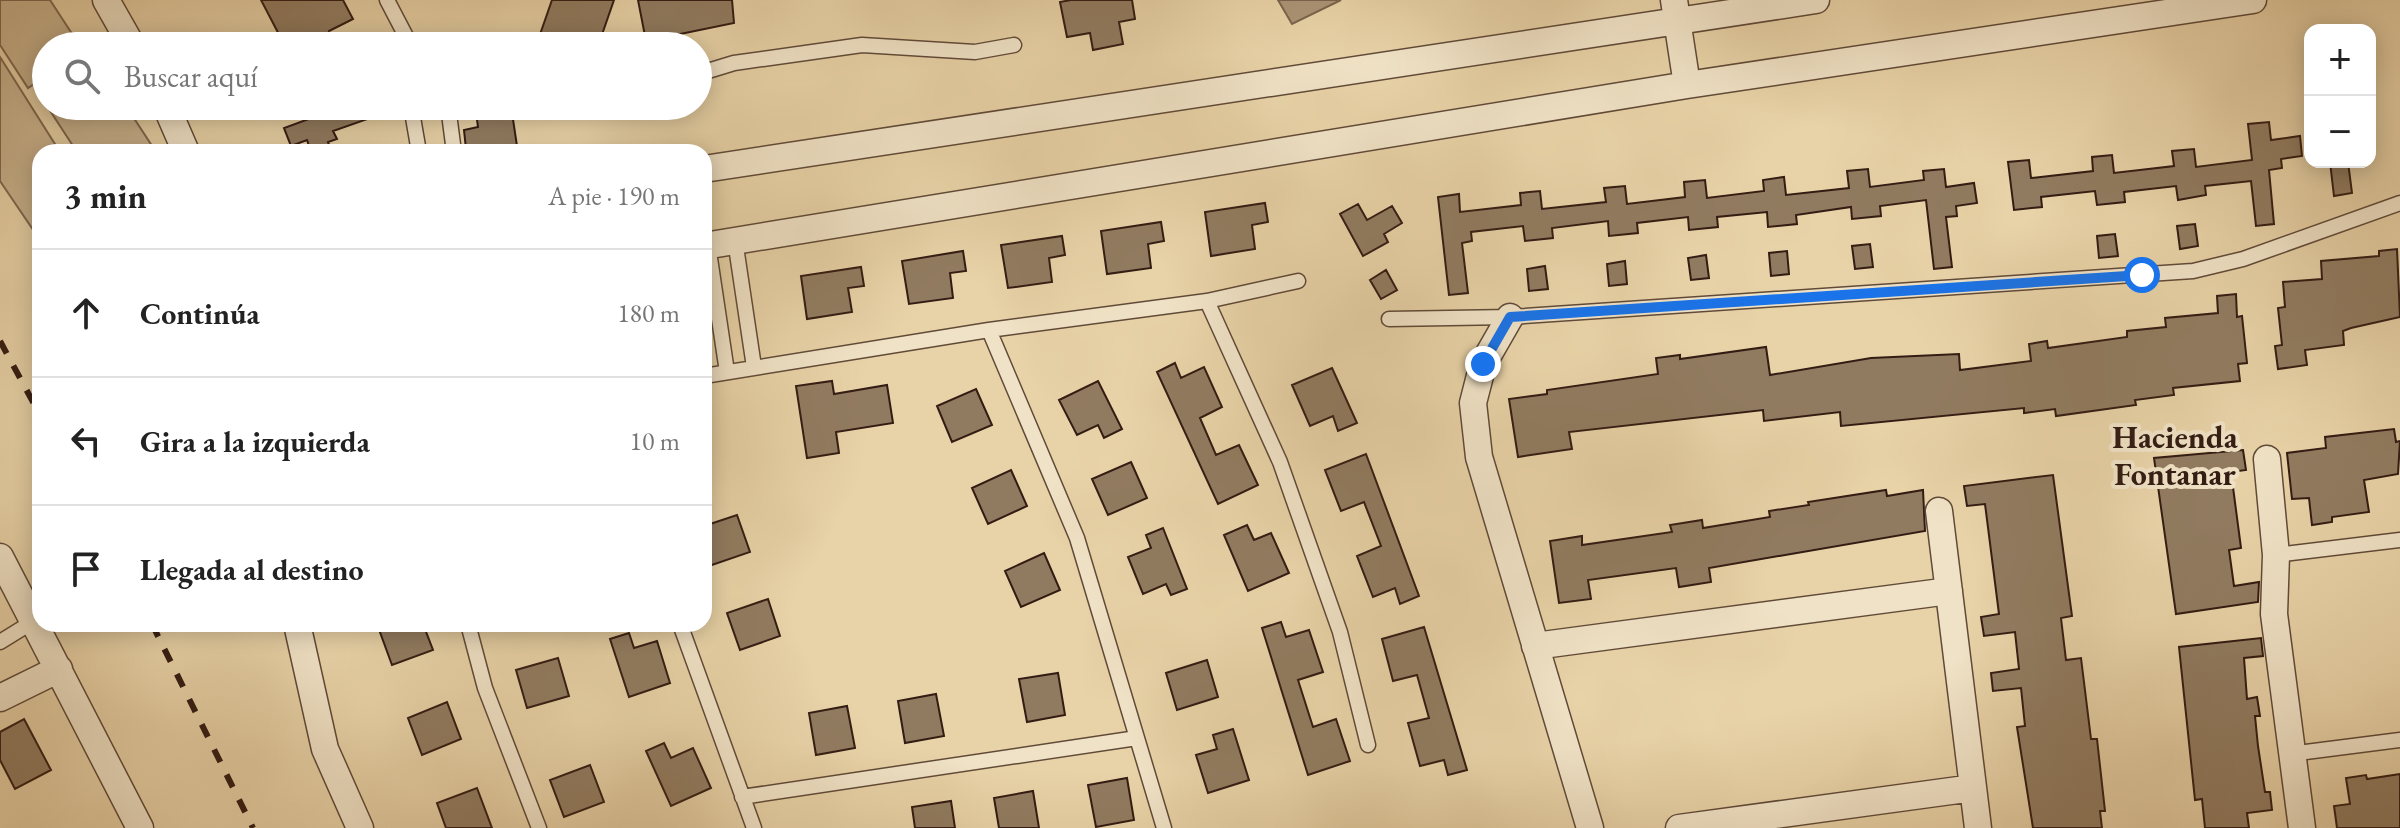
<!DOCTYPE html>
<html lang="es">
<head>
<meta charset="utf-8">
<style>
	:root { --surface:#fff; --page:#f6f6f6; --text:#222; --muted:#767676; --line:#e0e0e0 }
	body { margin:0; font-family:"EB Garamond",serif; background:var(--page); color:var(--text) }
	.controls { position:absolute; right:24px; top:24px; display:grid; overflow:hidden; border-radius:16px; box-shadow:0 4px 20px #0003 }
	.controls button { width:72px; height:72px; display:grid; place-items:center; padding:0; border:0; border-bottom:2px solid var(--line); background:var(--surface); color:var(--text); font:40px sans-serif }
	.stop { position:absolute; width:24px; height:24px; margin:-18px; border:6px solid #1a73e8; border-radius:50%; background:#fff }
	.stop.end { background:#1a73e8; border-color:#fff; box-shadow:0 2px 8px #0008 }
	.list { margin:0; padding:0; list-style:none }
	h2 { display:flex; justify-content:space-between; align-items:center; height:104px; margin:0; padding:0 32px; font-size:34px }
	h2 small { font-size:26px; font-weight:400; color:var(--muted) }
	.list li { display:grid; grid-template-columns:52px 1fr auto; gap:24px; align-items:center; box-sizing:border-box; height:128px; padding:0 32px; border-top:2px solid var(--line) }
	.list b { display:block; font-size:30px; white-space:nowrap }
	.list em { font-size:26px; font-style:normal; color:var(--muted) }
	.icon { flex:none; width:44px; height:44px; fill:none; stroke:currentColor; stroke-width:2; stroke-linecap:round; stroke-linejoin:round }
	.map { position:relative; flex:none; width:2400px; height:828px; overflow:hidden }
	.search { position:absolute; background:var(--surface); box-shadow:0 4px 20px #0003; left:32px; top:32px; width:680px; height:88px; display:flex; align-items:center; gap:20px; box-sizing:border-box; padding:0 28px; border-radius:44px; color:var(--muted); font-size:30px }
	.panel { position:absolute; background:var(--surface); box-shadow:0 4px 20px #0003; left:32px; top:144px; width:680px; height:488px; border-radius:24px }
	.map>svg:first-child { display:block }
	.green { fill:#c9b38e; stroke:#7e6850; stroke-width:2 }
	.water { fill:#aa9475; stroke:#7a644e; stroke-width:2 }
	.building { fill:#917b60; stroke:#331c13; stroke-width:2 }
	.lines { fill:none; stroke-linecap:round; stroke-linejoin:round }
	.lane-casing { stroke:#604a38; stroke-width:17 }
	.street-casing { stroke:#604a38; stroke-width:29 }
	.lane { stroke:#f0e2c6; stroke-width:14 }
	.street { stroke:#f0e2c6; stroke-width:26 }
	.rail { stroke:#331c13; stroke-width:6; stroke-dasharray:14 14; stroke-linecap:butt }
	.route { stroke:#1a73e8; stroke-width:10 }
	.labels { text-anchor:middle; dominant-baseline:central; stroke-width:8; stroke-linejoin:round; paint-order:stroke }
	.neighbourhood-label { font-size:32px; font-weight:bold; fill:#331c13; stroke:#f0e2c6 }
</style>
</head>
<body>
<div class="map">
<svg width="2400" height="828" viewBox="0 0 2400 828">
	<rect width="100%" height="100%" fill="#e8d2a7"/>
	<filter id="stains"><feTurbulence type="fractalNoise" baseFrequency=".0025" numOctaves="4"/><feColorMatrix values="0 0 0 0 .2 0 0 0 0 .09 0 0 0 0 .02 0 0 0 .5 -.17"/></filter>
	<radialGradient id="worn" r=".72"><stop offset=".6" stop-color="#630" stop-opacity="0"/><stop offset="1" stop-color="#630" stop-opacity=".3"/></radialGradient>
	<path class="green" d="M0 0H50L80 46H46V76L28 88 0 45Z
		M0 57 60 152H40V240L0 181Z
		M47 106H126L156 152H77Z"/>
	<path class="water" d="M1278 0H1341L1292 24Z"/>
	<path class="building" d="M261 0H343L353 19 329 31 336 46H285Z
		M552 0H614L598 46H536Z
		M638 0H732L734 23 646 41Z
		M1071 0H1132L1135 19 1119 22 1123 44 1093 50 1090 33 1067 37 1060 2Z
		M344 106H395L396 109 333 131 337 139 328 142 332 152H311L307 140 291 146 284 128Z
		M511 106 517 146 466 149 464 130 478 127 476 112Z
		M2269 122 2271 140 2300 136 2302 156 2281 159 2282 168 2269 170 2274 224 2256 226 2251 181 2205 186 2206 195 2178 200 2176 186 2124 192 2125 202 2097 205 2095 191 2041 197 2042 207 2014 210 2008 162 2029 160 2031 178 2093 171 2092 157 2112 155 2114 173 2174 166 2172 151 2194 149 2196 167 2252 160 2248 124Z
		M2330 162H2348L2352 193 2334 196Z
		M1868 169 1870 187 1924 180 1923 171 1944 169 1946 187 1974 183 1977 203 1956 206 1957 216 1946 217 1952 267 1934 269 1926 200 1880 206 1881 216 1852 219 1851 207 1796 215 1797 224 1768 227 1767 212 1717 217 1718 227 1689 230 1688 217 1637 223 1638 233 1609 236 1608 221 1552 228 1553 238 1525 241 1523 226 1471 232 1472 241 1462 243 1468 293 1449 295 1438 197 1459 194 1460 212 1521 205 1520 193 1540 191 1542 209 1606 202 1604 188 1625 186 1627 204 1685 197 1684 182 1705 180 1707 198 1764 191 1763 180 1784 177 1786 195 1849 188 1847 171Z
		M1265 203 1268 222 1252 225 1255 249 1211 256 1205 212Z
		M1358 204 1367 220 1392 206 1402 223 1384 234 1388 242 1363 256 1340 214Z
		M1161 222 1164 241 1148 244 1151 268 1107 274 1101 231Z
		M2195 224 2198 246 2180 249 2177 226Z
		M2115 234 2118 256 2099 258 2097 236Z
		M1062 236 1065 255 1049 258 1052 282 1008 288 1001 245Z
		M1870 244 1873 267 1855 269 1852 246Z
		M2397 249 2400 317 2351 328 2343 331 2344 345 2305 350 2307 365 2278 369 2275 346 2282 345 2278 308 2285 307 2283 282 2322 279 2321 261 2379 256V251Z
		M963 251 966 271 950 273 953 298 909 304 902 261Z
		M1787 251 1789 274 1771 276 1769 253Z
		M1706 255 1709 278 1691 280 1688 258Z
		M1625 261 1627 284 1609 286 1607 264Z
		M1545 266 1548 289 1529 291 1527 269Z
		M861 267 864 286 848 288 852 312 807 319 801 276Z
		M1386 270 1397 290 1381 299 1370 280Z
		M2236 294 2237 317 2242 316 2247 363 2238 364 2240 381 2173 388 2174 395 2135 400 2136 405 2056 416 2055 409 2024 413V408L1841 426 1840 412 1764 421 1763 410 1569 432 1572 449 1518 457 1509 399 1547 394V390L1658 374 1656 358 1680 355V359L1766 347 1770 375 1871 358 1959 354 1960 370 2031 361 2029 344 2047 341 2048 348 2127 337V331L2166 327 2165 318 2218 313 2217 296Z
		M1175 363 1181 378 1204 367 1222 407 1200 418 1216 455 1239 445 1258 485 1218 504 1157 372Z
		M1332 368 1357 423 1338 431 1333 416 1310 426 1292 385Z
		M832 381 834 394 887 385 893 423 836 432 839 453 807 458 796 386Z
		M1098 381 1122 429 1104 438 1098 425 1077 435 1059 400Z
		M976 389 992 425 952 442 937 406Z
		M2394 429 2396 442 2400 441 2398 474 2364 480 2369 512 2332 517V522L2312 525 2309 498 2292 499 2287 453 2326 448 2325 437Z
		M2243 450 2246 470 2231 472 2241 548 2229 550 2234 586 2259 582 2258 602 2176 614 2154 458Z
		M1366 454 1419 596 1400 604 1395 588 1373 597 1357 556 1381 546 1364 502 1341 511 1325 470Z
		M1131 462 1147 498 1108 515 1092 479Z
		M1011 470 1027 506 988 524 972 488Z
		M2053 475 2072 616 2061 618 2066 660 2081 658 2091 739H2097L2105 811H2100L2102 828H2033L2017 727 2025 726 2021 688 1993 691 1991 673 2019 669 2015 632 1984 636 1981 617 1999 614 1985 504 1967 506 1964 486Z
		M1886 490 1887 496 1923 490 1925 531 1709 568 1711 582 1679 587 1676 568 1588 580 1591 599 1559 603 1550 541 1582 536V545L1672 532 1670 525 1702 520 1703 528 1770 517 1769 511 1809 505 1808 502Z
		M737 515 750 552 709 566 704 551V526Z
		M1247 525 1254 540 1271 533 1289 573 1248 591 1224 535Z
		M1163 528 1187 589 1171 595 1166 584 1143 594 1128 557 1151 548 1146 535Z
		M1044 553 1060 590 1021 607 1005 571Z
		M768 599 780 636 740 650 727 613Z
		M1281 622 1286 637 1309 630 1323 672 1298 680 1313 727 1336 719 1350 761 1308 775 1262 628Z
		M377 624H423L433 650 392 665Z
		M1424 627 1467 770 1448 775 1444 760 1420 766 1408 723 1429 718 1417 675 1393 681 1382 639Z
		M629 633 634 648 657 641 670 683 629 697 610 639Z
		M2261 638 2263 656 2244 658 2247 699 2257 697 2260 716H2255L2258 746 2265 792H2270L2272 810 2247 813 2249 828H2205L2202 799 2195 800 2179 647Z
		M558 658 569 696 527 708 516 670Z
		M1207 660 1218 697 1177 710 1166 673Z
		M1058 673 1065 715 1027 722 1019 679Z
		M936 694 944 736 905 743 898 701Z
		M447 702 461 739 422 755 408 718Z
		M847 706 855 748 816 755 809 713Z
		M24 719 51 770 15 789 0 760V732Z
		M1233 729 1249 780 1208 793 1196 755 1217 749 1213 735Z
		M664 743 671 758 693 748 711 788 671 806 646 751Z
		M590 765 604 802 564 817 550 780Z
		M2400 774V828H2337L2334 806 2350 804 2346 778 2366 775 2367 779Z
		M1127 778 1134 820 1096 827 1088 785Z
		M477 788 492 828H446L437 803Z
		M1033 791 1039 828H999L994 798Z
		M951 801 955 828H915L912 807Z"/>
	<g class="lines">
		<defs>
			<path id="lane" d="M387 0 411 46
				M698 74 734 63 862 45 975 52 1014 45
				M411 106 419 152
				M448 106 454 152
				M735 240 754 367
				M708 245 727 372
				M1207 301 1280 462 1340 632 1368 745
				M1389 319 1510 317 2193 271 2243 259 2400 203
				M989 330 1077 538 1164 828
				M704 376 989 330 1207 301 1298 281
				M2276 555 2400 540
				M468 624 485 688 539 828
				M680 624 754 828
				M0 642 34 621
				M2290 754 2400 740
				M742 797 1137 738"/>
			<path id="street" d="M106 0 132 46
				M1674 0 1687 85
				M166 106 186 152
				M704 169 1816 0
				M704 246 1687 85 2253 0
				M1510 317 1483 364 1473 403 1479 457 1590 828
				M2267 459 2276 555 2274 614 2302 828
				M1939 511 1978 828
				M0 557 140 828
				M297 624 325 749 360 828
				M1535 646 1949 591
				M0 698 59 669
				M1679 828 1973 788"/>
		</defs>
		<use href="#lane" class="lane-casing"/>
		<use href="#street" class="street-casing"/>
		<use href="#lane" class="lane"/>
		<use href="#street" class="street"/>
		<path class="rail" d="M0 341 40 415
			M152 624 253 828"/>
	</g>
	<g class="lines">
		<path class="route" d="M1483 364 1510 317 2142 275"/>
	</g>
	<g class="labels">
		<g class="neighbourhood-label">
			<text x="2175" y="437">Hacienda<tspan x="2175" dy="37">Fontanar</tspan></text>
		</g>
	</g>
	<rect width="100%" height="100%" filter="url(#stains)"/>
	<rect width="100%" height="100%" fill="url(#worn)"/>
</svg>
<div class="controls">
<button>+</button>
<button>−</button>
</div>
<div class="stop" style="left:2142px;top:275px"></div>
<div class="stop end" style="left:1483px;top:364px"></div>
<div class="search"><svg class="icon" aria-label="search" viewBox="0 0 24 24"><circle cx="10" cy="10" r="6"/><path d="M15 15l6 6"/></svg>Buscar aquí</div>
<section class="panel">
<h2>3 min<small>A pie · 190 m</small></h2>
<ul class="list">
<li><svg class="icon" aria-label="ahead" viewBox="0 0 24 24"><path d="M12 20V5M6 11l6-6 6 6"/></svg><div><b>Continúa</b></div><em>180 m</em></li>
<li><svg class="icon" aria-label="left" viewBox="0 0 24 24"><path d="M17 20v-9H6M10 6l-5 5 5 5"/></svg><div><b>Gira a la izquierda</b></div><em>10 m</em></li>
<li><svg class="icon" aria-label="arrive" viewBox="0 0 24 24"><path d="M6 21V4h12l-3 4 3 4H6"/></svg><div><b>Llegada al destino</b></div></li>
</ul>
</section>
</div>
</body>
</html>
